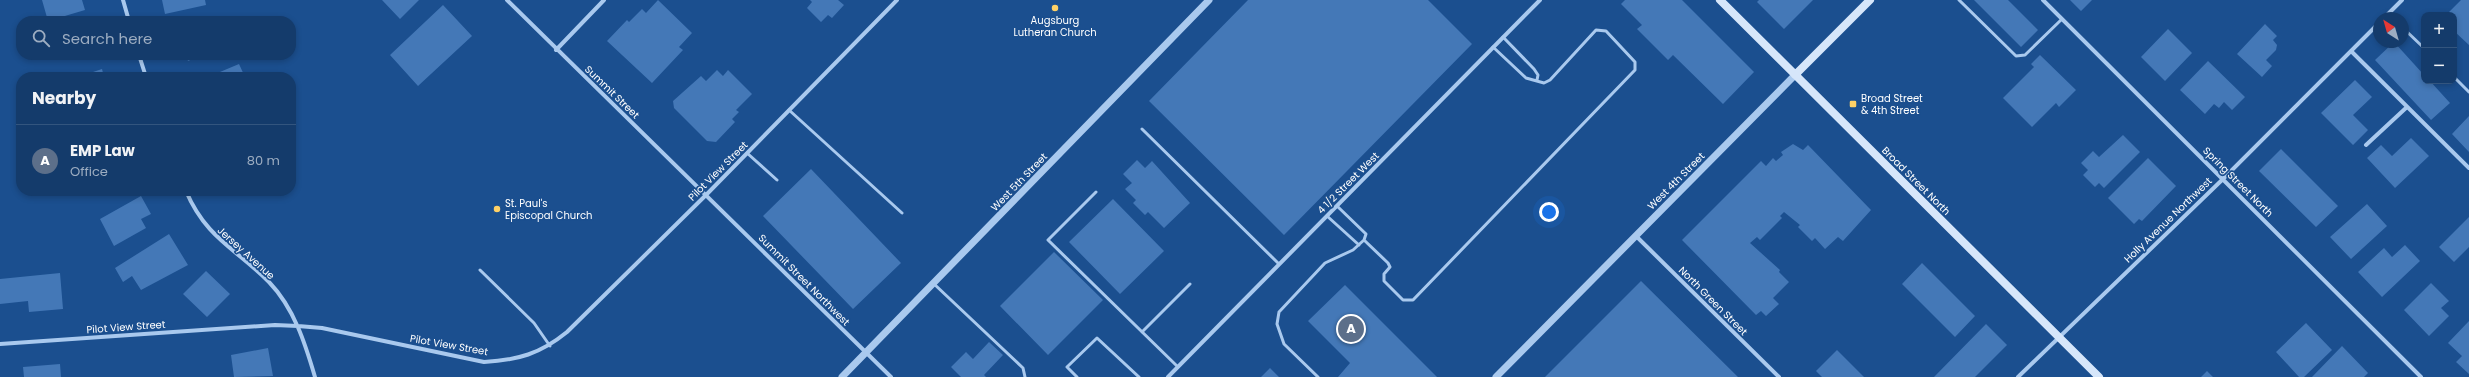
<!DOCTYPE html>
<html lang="en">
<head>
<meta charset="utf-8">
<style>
	:root { --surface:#143b6b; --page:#214673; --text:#f1f3f6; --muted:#9dadc1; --line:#33557e; --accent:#ffd166 }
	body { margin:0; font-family:Poppins,sans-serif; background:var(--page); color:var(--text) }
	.controls { position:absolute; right:12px; top:12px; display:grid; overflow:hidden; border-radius:8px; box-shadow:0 2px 6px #0003 }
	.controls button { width:36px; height:36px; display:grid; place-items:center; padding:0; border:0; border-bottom:1px solid var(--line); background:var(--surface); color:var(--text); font:20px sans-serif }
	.compass { position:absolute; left:2373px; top:12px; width:36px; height:36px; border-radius:50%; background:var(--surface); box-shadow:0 2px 6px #0003; rotate:323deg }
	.you { position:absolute; left:1549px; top:212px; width:14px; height:14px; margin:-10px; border:3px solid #fff; border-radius:50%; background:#1a73e8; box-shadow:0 0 0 6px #1a73e833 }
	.badge { display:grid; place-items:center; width:26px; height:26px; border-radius:50%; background:var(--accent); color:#fff; font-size:13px; font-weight:700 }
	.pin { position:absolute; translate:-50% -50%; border:2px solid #fff; box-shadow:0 1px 4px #0006 }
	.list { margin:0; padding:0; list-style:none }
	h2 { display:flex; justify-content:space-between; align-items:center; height:52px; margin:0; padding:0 16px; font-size:17px }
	h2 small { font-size:13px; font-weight:400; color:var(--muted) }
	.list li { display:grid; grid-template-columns:26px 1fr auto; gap:12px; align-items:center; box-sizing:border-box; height:72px; padding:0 16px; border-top:1px solid var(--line) }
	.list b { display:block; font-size:15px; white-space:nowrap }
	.list p { margin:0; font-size:13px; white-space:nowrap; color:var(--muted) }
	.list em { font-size:13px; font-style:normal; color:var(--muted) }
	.icon { flex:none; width:22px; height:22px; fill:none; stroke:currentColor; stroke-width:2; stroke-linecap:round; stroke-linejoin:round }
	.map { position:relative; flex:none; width:2469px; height:377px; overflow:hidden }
	.search { position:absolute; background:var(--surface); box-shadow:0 2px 6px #0003; left:16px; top:16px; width:280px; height:44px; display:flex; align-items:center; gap:10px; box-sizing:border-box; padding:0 14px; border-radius:16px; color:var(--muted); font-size:15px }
	.panel { position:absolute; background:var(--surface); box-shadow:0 2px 6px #0003; left:16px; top:72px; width:280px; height:124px; border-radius:16px }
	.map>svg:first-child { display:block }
	.building { fill:#4478b7 }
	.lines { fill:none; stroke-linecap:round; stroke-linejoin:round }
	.service { stroke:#a9c9ee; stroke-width:3 }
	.minor { stroke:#a9c9ee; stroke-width:4 }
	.tertiary { stroke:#a9c9ee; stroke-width:7 }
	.secondary { stroke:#d6e6fa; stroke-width:8 }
	.poi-dot { fill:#ffd166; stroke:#1b4f8f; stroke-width:1.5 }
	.labels { text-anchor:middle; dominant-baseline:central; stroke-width:3.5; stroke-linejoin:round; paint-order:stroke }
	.poi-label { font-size:10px; fill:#fff; stroke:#1b4f8f; text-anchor:start }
	.street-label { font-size:10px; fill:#fff; stroke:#1b4f8f }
</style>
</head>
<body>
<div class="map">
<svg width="2469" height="377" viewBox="0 0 2469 377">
	<rect width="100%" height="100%" fill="#1b4f8f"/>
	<path class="building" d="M42 0H82L85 10 48 21Z
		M162 0H205L206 5 165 14Z
		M382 0H419L400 19Z
		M658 0 692 33 679 47 683 50 652 83 607 41 627 20 629 22 642 9 646 13Z
		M810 0H838L844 5 832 18 828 15 821 22 807 8 812 2Z
		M1248 0H1428L1472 44 1284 235 1149 101Z
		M1625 0H1682L1754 72 1723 104 1673 55 1668 60 1637 29 1642 25 1621 4Z
		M1759 0H1813L1784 29 1757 2Z
		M1974 0H2008L2038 30 2021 47Z
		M2070 0H2092L2081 11Z
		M2461 0H2469V45L2454 31V15H2446Z
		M443 5 472 36 418 86 390 55Z
		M2265 24 2277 36 2273 40 2277 45 2276 50 2266 60 2272 66 2262 77 2237 54Z
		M2168 29 2192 53 2165 81 2141 57Z
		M2394 42 2424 75V81H2430L2450 103 2431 120 2375 60Z
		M186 55H202L188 61Z
		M2040 55 2076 90 2059 107 2056 103 2032 127 2003 98 2034 67 2031 64Z
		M2208 61 2245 97 2232 110 2224 102 2219 108 2214 104 2205 114 2180 90Z
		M239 64 245 77H208Z
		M102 69 104 77H78Z
		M717 70 723 76 728 70 752 94 736 110 739 112 732 119 735 122 716 142 707 141 674 108 673 101 701 76 706 81Z
		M2355 80 2372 97 2353 115 2368 130 2353 145 2321 113Z
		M2469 116V152L2452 134Z
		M2123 135 2140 152 2104 188 2099 183 2095 187 2083 175 2088 170 2081 163 2093 151 2099 157Z
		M2411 138 2429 156 2395 188 2367 158 2381 145 2392 156Z
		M1793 144 1803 150 1808 145 1871 210 1843 241 1838 237 1825 249 1815 238 1812 241 1798 227 1800 225 1784 212 1780 216 1782 218 1760 240 1757 237 1750 243 1780 270 1779 272 1789 282 1773 298 1779 304 1766 316 1761 311 1756 315 1682 240 1761 161 1766 166 1773 158 1776 161 1783 155 1781 152Z
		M2281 149 2338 206 2316 227 2259 171Z
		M2148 158 2176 186 2142 221 2139 219 2134 224 2108 198Z
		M1137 160 1145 168 1152 161 1190 203 1164 228 1148 212 1145 215 1133 203 1136 200 1125 189 1132 183 1123 174Z
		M811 169 901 263 853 309 763 216Z
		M141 196 151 214 141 219 146 228 114 246 100 219Z
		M1113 199 1164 251 1120 294 1069 242Z
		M2367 204 2387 226 2351 259 2330 237Z
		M2469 217V247L2454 262 2439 247Z
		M169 234 188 265 141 290 132 276 123 282 115 268Z
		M2405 245 2420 261 2382 297 2358 272 2384 248 2392 257Z
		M1054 252 1103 300 1048 355 1000 306Z
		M1922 263 1975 316 1955 337 1902 284Z
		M206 271 230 294 207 317 183 294Z
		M60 273 63 309 29 312 28 301 0 304V279Z
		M1641 281 1738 377H1545Z
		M2431 283 2449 301 2441 308 2449 316 2429 336 2404 310Z
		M1345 285 1437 377H1338L1350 363 1308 321Z
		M2469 321V374L2456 362 2462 356 2448 343Z
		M2306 323 2332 350 2304 377H2299L2276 352Z
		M1986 324 2007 345 1975 377H1934Z
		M989 342 1003 355 984 375 986 377H961L951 367 966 352 973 359Z
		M2342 346 2368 373 2364 377H2312Z
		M268 348 273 376 234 377 231 355Z
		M1837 350 1864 377H1822L1816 371Z
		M60 364 61 377H24L23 367Z
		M1270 368 1279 377H1261Z
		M2207 371 2213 377H2201Z"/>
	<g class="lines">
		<path class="service" d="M1959 0 2016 56 2025 55 2062 19
			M2403 28 2424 48
			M1503 37 1534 69 1538 75 1537 80
			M2454 77 2469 92
			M789 110 902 213
			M1142 129 1279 264
			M747 153 777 180
			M1096 192 1048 240 1178 367
			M1327 216 1359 245
			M1364 240 1388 263 1390 267 1384 274V281L1403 300H1413L1635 70V62L1606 31 1596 30 1550 80 1544 83 1526 78 1493 47
			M480 270 534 323 550 346
			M933 283 1023 368 1025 377
			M1142 332 1190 284
			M1077 377 1067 367 1097 338 1139 377
			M1318 377 1284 344 1277 324 1279 312 1325 263 1353 250 1364 240 1366 234 1337 206"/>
		<path class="minor" d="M123 0 129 21
			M507 0 891 377
			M2043 0 2421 377
			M2384 18 2402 0
			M556 50 604 0
			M2351 51 2469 168
			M139 55 146 77
			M2366 145 2407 107
			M186 191C206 238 235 248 269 282 294 308 305 343 315 377
			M1636 236 1779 377
			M0 344 275 325 298 326 322 328 484 362C518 360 540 354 567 332L707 194 897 0
			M1168 377 1540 0
			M2018 377 2223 179 2379 23"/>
		<path class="tertiary" d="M842 377 1209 0
			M1496 377 1795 75"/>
		<path class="secondary" d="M1720 0 2099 377
			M1795 75 1870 0"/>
	</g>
	<g class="poi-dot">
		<circle cx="1055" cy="8" r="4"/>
		<rect x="1849" y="100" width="8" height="8" rx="2"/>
		<circle cx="497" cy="209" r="4"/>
	</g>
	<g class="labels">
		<g class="poi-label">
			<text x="1055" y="20" text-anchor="middle">Augsburg<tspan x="1055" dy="12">Lutheran Church</tspan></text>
			<text x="1861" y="98">Broad Street<tspan x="1861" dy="12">&amp; 4th Street</tspan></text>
			<text x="505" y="203">St. Paul's<tspan x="505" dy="12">Episcopal Church</tspan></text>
		</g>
		<g class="street-label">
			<text transform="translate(612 92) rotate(44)">Summit Street</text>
			<text transform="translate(718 171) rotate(-45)">Pilot View Street</text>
			<text transform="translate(1676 181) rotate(-45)">West 4th Street</text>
			<text transform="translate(1916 181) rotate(45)">Broad Street North</text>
			<text transform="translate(1019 182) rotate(-46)">West 5th Street</text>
			<text transform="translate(2238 182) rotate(45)">Spring Street North</text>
			<text transform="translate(1348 183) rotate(-45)">4 1/2 Street West</text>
			<text transform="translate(2168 220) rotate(-44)">Holly Avenue Northwest</text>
			<text transform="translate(246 253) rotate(42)">Jersey Avenue</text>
			<text transform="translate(804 280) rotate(45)">Summit Street Northwest</text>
			<text transform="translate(1713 301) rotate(45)">North Green Street</text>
			<text transform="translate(126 327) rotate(-4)">Pilot View Street</text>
			<text transform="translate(449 345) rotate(10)">Pilot View Street</text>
		</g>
	</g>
</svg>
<div class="controls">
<button>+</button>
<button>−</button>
</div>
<svg class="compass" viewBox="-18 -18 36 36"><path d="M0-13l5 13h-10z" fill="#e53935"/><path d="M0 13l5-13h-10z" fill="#9dadc1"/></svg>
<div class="you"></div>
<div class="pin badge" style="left:1351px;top:329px;background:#5c6f8a">A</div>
<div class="search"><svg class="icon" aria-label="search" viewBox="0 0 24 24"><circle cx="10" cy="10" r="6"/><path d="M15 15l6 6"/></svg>Search here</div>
<section class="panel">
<h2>Nearby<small></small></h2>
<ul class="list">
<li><span class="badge" style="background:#5c6f8a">A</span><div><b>EMP Law</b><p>Office</p></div><em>80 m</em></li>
</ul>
</section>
</div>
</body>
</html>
